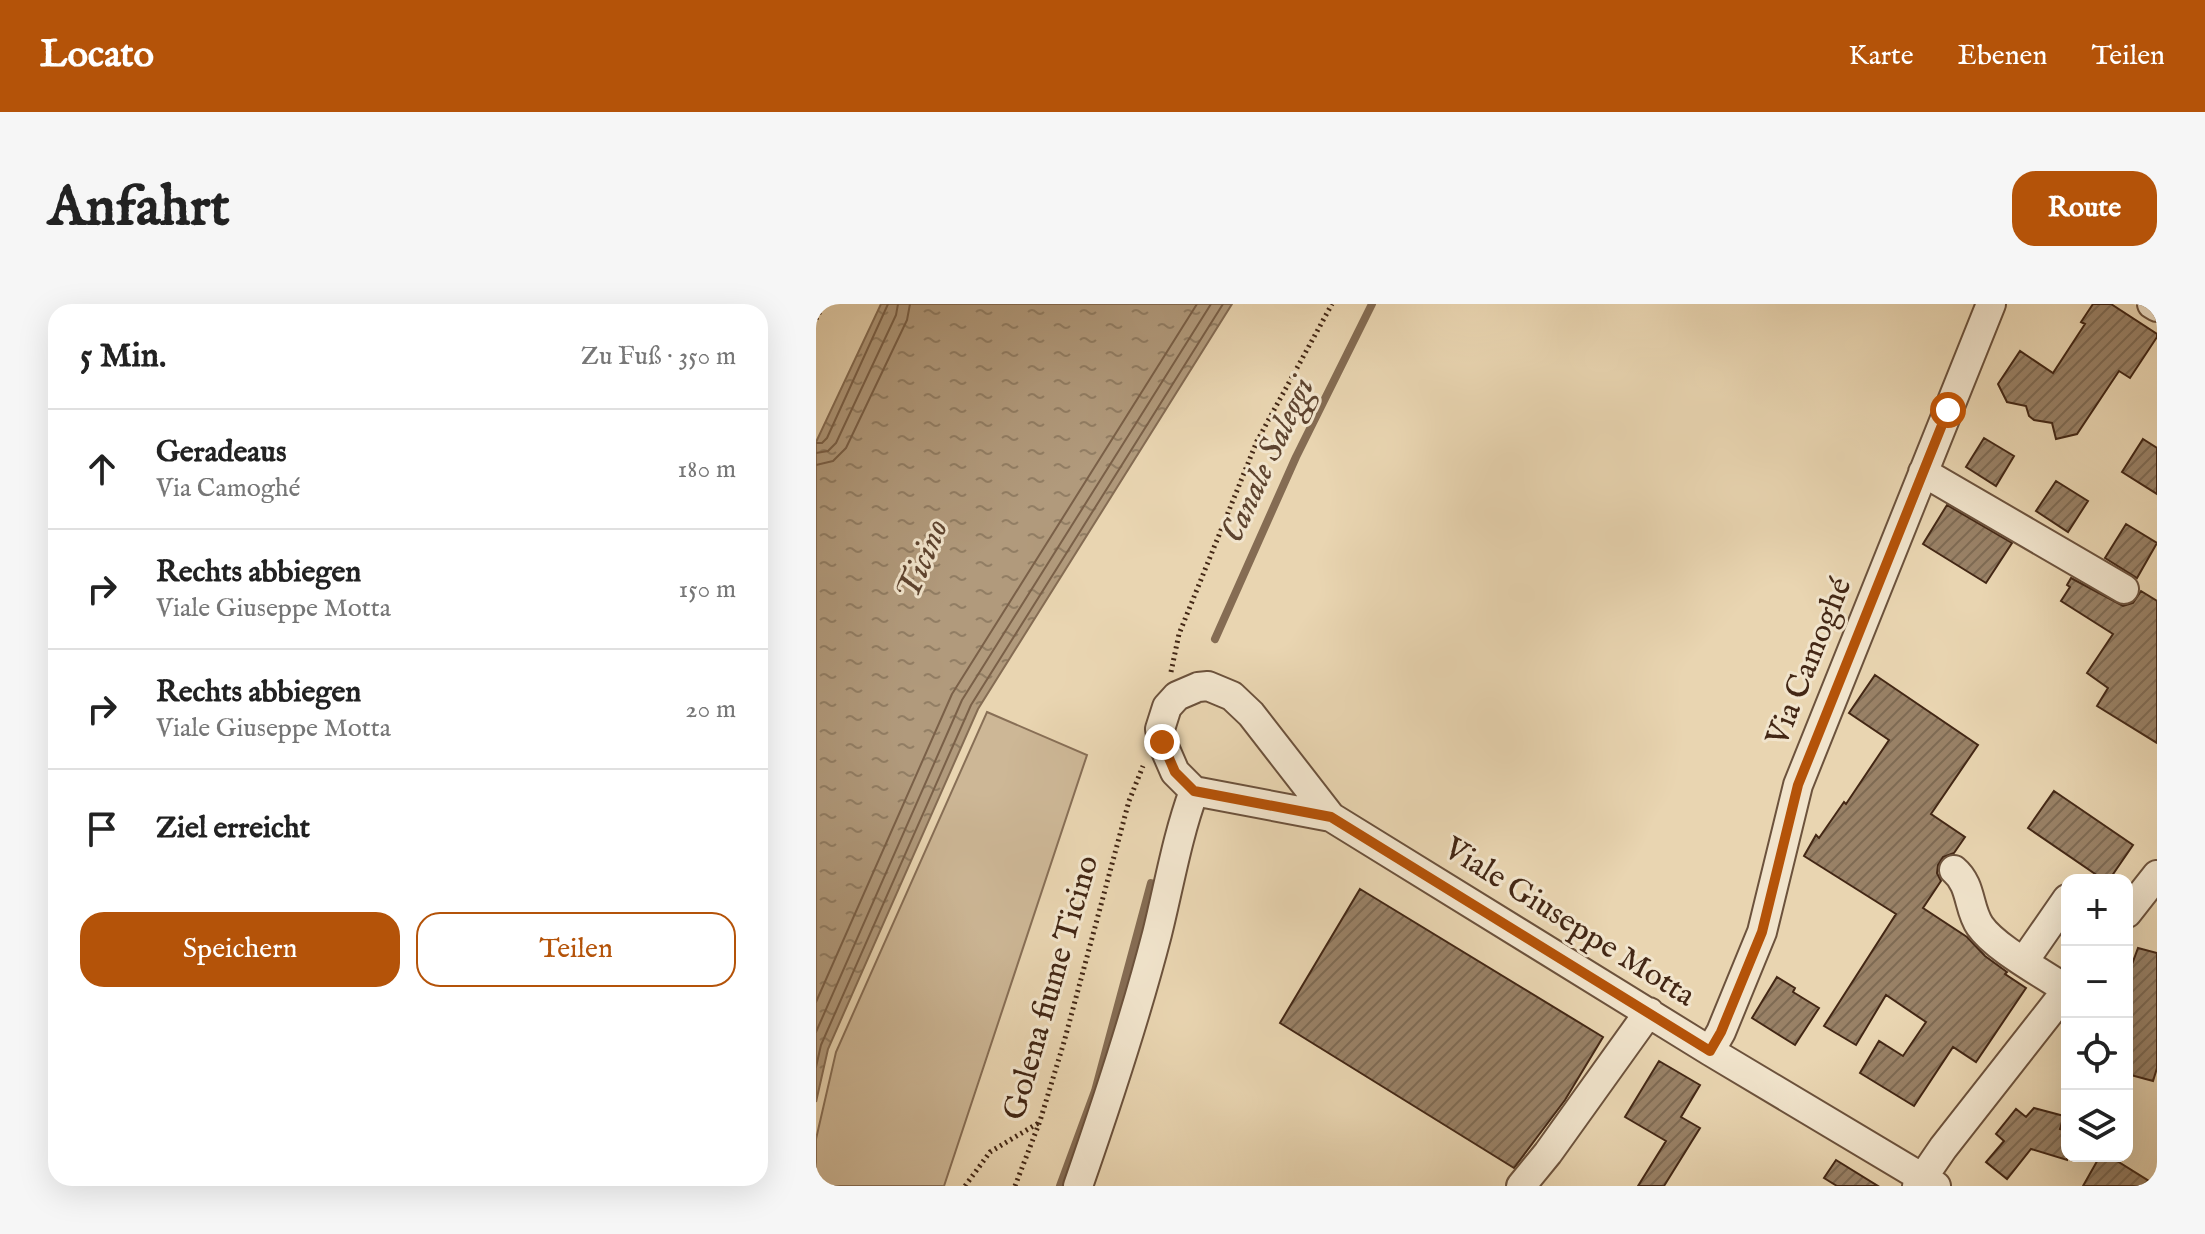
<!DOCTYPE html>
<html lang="de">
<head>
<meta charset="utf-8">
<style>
	:root { --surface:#fff; --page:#f6f6f6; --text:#222; --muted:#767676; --line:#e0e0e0; --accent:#b45309 }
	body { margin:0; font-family:"IM FELL English",serif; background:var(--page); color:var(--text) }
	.controls { position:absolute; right:24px; bottom:24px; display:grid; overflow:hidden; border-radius:16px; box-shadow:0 8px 32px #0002 }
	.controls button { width:72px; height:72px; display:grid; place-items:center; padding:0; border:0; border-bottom:2px solid var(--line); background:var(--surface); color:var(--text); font:40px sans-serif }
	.stop { position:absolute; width:24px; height:24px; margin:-18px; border:6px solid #b45309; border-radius:50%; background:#fff }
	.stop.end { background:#b45309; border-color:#fff; box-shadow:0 2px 8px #0008 }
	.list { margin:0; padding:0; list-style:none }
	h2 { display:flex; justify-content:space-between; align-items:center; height:104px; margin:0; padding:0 32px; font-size:34px }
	h2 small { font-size:26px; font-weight:400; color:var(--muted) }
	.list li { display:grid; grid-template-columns:52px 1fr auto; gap:24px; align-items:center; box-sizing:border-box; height:120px; padding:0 32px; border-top:2px solid var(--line) }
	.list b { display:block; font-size:30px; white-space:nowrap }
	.list p { margin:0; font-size:26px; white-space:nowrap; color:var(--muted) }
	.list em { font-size:26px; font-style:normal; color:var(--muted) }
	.actions { display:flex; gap:16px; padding:24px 32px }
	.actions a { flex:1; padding:18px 0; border:2px solid var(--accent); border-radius:24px; text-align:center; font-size:28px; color:var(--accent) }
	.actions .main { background:var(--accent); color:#fff }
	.icon { flex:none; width:44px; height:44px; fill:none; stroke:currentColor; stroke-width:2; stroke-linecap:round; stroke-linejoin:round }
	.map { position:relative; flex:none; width:1341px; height:882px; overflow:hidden; border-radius:24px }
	header { display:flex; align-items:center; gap:48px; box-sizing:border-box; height:112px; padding:0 40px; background:var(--accent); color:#fff }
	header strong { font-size:38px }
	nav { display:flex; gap:44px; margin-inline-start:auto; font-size:28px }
	.intro { display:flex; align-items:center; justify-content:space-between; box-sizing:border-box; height:192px; padding:0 48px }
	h1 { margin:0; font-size:56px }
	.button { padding:20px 36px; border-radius:24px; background:var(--accent); color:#fff; font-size:28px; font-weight:700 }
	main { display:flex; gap:48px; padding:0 48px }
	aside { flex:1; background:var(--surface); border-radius:24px; box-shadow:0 8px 32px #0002 }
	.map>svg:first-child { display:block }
	.green { fill:#cdb796; stroke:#886f56; stroke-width:2 }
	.water { fill:url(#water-ripples); stroke:#856c53; stroke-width:2 }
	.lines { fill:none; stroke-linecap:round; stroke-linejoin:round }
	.shore { stroke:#7a6048; stroke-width:2 }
	.stream { stroke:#856c53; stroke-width:8 }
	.building { fill:url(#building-hatch); stroke:#432715; stroke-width:2 }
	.minor-casing { stroke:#6c523c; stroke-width:32 }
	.path { stroke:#432715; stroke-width:5; stroke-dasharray:2 4; stroke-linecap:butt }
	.minor { stroke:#f1e4cc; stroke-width:28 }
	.route { stroke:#b45309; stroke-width:10 }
	.labels { text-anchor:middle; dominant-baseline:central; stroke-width:6; stroke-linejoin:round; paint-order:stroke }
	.street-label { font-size:32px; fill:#432715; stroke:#f1e4cc }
	.water-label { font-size:34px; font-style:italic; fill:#5e442f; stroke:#f1e4cc }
</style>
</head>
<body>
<header>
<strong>Locato</strong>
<nav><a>Karte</a><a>Ebenen</a><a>Teilen</a></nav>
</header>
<div class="intro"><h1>Anfahrt</h1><a class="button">Route</a></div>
<main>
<aside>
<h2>5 Min.<small>Zu Fuß · 350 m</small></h2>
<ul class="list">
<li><svg class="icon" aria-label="ahead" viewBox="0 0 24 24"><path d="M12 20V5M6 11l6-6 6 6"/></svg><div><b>Geradeaus</b><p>Via Camoghé</p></div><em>180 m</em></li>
<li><svg class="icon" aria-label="right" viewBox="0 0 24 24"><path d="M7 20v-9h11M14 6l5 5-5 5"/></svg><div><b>Rechts abbiegen</b><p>Viale Giuseppe Motta</p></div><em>150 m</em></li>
<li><svg class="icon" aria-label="right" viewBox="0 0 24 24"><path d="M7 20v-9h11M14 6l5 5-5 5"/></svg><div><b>Rechts abbiegen</b><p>Viale Giuseppe Motta</p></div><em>20 m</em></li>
<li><svg class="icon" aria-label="arrive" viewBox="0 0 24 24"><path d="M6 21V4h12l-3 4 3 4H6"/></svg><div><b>Ziel erreicht</b></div></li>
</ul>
<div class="actions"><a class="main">Speichern</a><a>Teilen</a></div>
</aside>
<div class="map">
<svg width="1341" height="882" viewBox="0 0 1341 882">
	<defs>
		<pattern id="water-ripples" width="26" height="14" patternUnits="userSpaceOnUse" patternTransform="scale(2)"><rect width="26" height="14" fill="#b19a7c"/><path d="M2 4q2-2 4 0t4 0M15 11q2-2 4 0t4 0" fill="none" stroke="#927e64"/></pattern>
		<pattern id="building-hatch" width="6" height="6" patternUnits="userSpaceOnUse" patternTransform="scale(2)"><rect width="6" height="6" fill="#998166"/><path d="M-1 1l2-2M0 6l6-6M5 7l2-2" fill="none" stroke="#7e6a53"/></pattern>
	</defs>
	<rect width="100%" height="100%" fill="#e9d5b1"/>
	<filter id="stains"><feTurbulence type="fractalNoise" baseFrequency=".0025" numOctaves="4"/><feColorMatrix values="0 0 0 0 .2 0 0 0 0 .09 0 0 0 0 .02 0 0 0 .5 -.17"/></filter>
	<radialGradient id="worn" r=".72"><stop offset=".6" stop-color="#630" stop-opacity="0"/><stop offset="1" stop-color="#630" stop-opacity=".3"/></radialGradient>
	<path class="green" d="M171 408 271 451 128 882H0V835L20 748Z"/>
	<path class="water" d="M65 0H416L162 405 12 745 0 798V138Z"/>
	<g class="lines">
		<path class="shore" d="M0 139H6L11 134 72 0
			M0 149 12 147 20 139 80 11 82 0
			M0 161 17 157 30 144 91 16 94 0
			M0 698 136 390 381 0
			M0 728 146 396 395 0
			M0 763 5 741 155 401 407 0"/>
		<path class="stream" d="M399 335 480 153 556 0
			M244 882 279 787 335 579"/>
	</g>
	<path class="building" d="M1277 0H1295L1341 30V33L1314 74 1303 67 1261 130 1240 135 1236 119 1218 116 1213 112 1210 102 1191 98 1182 80 1204 47 1237 69 1269 20 1265 18Z
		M1168 134 1198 152 1180 182 1150 163Z
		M1327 135 1341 144V190L1306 168Z
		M1240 177 1272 197 1252 228 1220 207Z
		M1131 201 1196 239 1170 279 1107 240Z
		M1310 220 1341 239 1321 274 1289 254Z
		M1255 274 1307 302 1317 299 1325 287 1341 297V439L1281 402 1292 384 1271 369 1297 330 1245 297 1254 283 1251 281Z
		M1059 371 1162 441 1115 510 1149 533 1138 549 1127 553 1122 561 1121 569 1125 577 1107 604 1151 633 1169 652 1191 668 1189 670 1210 684 1160 758 1137 743 1098 802 1044 769 1063 737 1087 752 1110 718 1070 691 1040 741 1008 722 1080 610 988 552 1000 531 1003 534 1028 498 1030 500 1073 436 1033 409Z
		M1238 487 1317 541 1293 576H1288L1212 524Z
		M544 585 787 733 749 796 698 864 464 719Z
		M1322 644 1341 649V764L1337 777 1311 770V674Z
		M961 673 979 684 977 688 1003 704 979 741 936 714Z
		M843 757 884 781 865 813 884 824 848 882H822L850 837 809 813Z
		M1218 804 1248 812 1244 825 1251 827V856L1215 845 1191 875 1170 858 1188 837 1180 830 1200 805 1210 813Z
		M1284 852H1293L1341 882H1267Z
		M1020 856 1062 882H1021L1008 874Z"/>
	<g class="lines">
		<defs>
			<path id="minor" d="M1336 0 1341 3
				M1107 168 1308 285
				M515 513 378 487 359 468 346 438 344 425 351 403 361 392 382 383 392 382 416 392 435 410 515 513 894 747 1120 882
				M1138 566C1156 581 1152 605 1164 622 1179 644 1228 670 1251 686
				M1311 609 1341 571
				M1208 657 1251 595
				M894 747 905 728 946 628 982 481 1175 0
				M262 882C291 799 319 715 341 630 353 582 361 533 378 487
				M705 882 732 849 833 708
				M1101 882 1127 844 1251 686"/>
		</defs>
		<use href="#minor" class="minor-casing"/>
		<path class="path" d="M0 15 8 0
			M355 368 363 330 441 137 516 0
			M149 882 174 848 224 818
			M199 882 224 817 248 738 313 497 327 462"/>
		<use href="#minor" class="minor"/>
	</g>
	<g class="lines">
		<path class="route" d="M346 438 359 468 378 487 515 513 894 747 905 728 946 628 982 481 1132 106"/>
	</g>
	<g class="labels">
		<g class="street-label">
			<text transform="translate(994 358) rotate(-68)">Via Camoghé</text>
			<text transform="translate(753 619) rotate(32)">Viale Giuseppe Motta</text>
			<text transform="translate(236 684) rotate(-74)">Golena fiume Ticino</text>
		</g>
		<g class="water-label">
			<text transform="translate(452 156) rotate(-65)">Canale Saleggi</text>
			<text transform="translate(107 256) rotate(-67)">Ticino</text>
		</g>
	</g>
	<rect width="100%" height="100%" filter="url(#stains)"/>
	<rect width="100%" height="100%" fill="url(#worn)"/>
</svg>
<div class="controls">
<button>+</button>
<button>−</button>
<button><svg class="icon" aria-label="locate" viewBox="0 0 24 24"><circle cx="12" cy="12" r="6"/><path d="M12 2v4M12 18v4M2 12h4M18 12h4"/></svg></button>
<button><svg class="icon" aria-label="layers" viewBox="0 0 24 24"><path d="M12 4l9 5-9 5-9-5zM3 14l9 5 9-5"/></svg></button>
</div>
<div class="stop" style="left:1132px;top:106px"></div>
<div class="stop end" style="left:346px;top:438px"></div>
</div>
</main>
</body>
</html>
